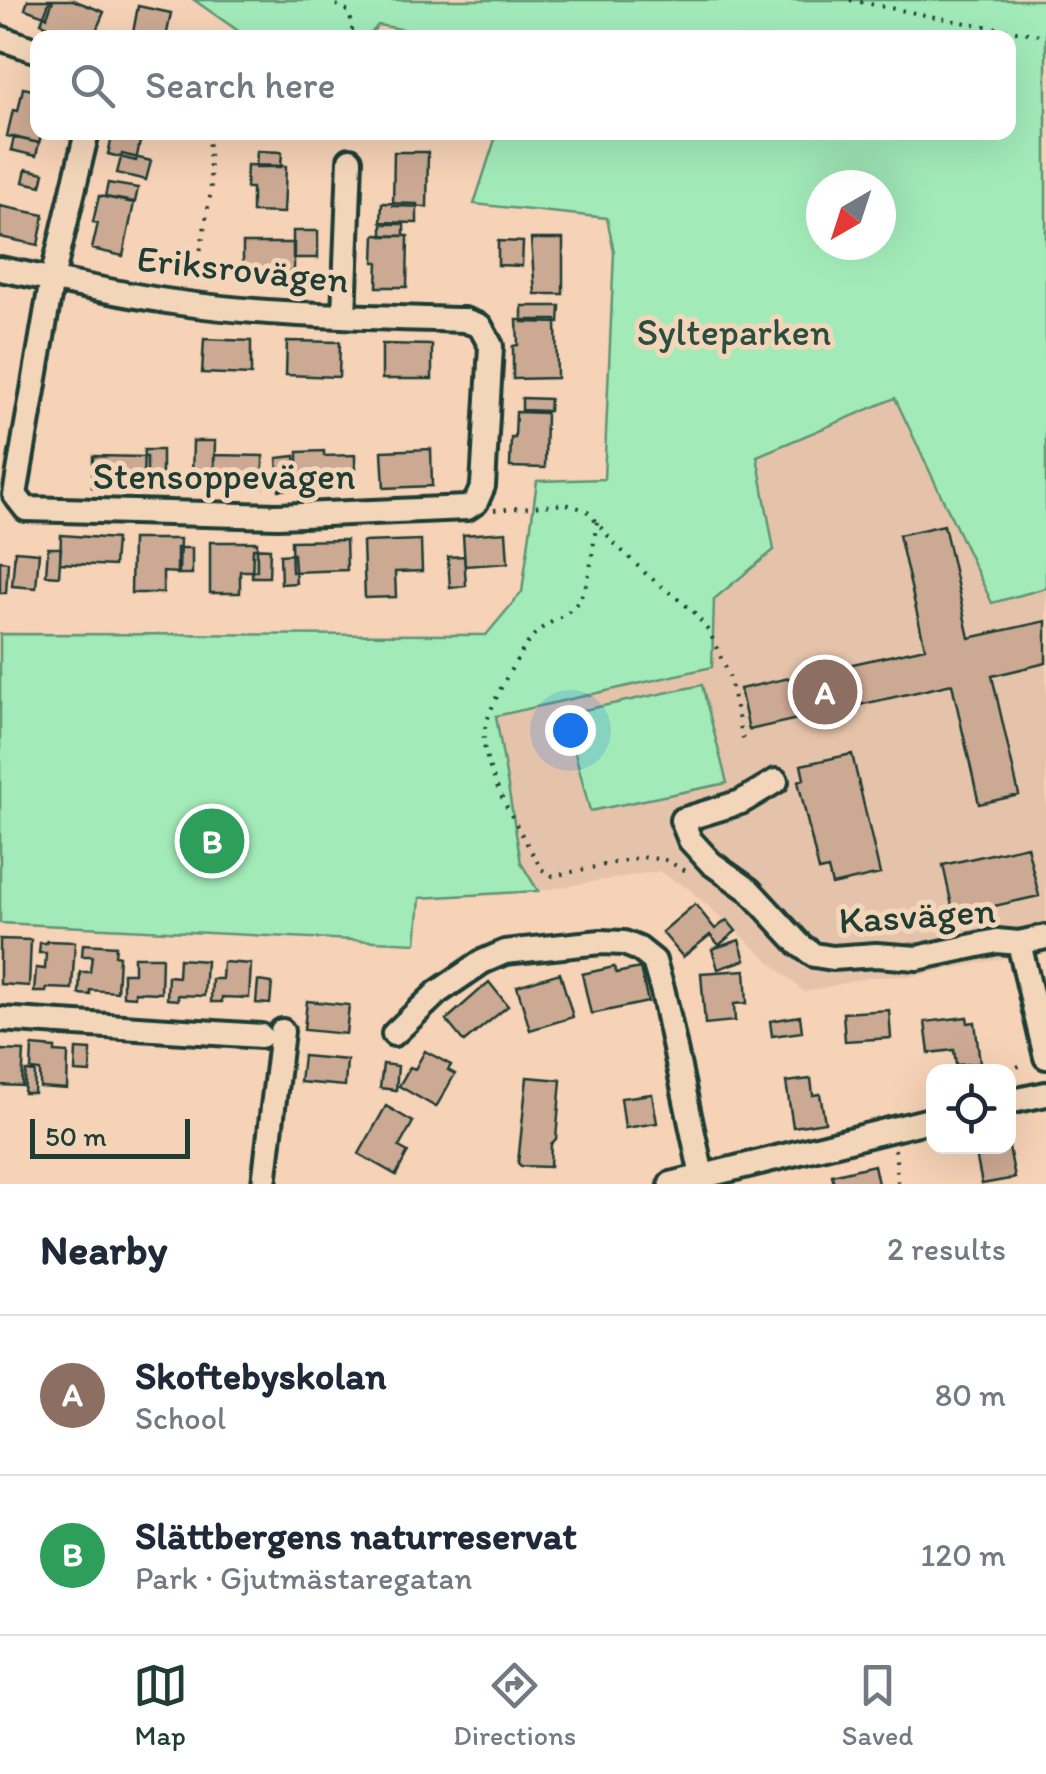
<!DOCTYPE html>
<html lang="en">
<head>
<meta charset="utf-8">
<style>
	:root { --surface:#fff; --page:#f2f2f3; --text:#1f2937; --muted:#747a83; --line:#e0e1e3; --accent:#1f3d34 }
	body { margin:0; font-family:Itim,sans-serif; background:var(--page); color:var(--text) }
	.controls { position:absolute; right:30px; bottom:30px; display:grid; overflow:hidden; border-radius:20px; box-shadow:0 10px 40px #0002 }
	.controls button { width:90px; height:90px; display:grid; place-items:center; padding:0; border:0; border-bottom:2px solid var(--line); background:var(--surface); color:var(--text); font:50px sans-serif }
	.compass { position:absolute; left:806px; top:170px; width:90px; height:90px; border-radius:50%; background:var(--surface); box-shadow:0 10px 40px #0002; rotate:219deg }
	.scale { position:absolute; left:30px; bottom:25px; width:160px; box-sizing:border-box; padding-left:10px; border:5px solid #1f3d34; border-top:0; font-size:28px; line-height:35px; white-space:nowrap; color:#1f3d34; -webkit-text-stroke:8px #f3d6b9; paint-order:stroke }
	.you { position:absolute; left:570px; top:730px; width:35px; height:35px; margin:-25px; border:8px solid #fff; border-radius:50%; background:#1a73e8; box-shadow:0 0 0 15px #1a73e833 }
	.badge { display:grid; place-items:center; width:65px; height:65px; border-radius:50%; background:var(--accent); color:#fff; font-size:32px; font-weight:700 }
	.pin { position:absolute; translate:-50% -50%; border:5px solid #fff; box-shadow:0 2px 10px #0006 }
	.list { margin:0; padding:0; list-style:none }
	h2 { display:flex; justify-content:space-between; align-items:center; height:130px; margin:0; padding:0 40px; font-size:42px }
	h2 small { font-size:32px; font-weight:400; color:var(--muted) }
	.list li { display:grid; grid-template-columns:65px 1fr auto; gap:30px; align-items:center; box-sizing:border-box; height:160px; padding:0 40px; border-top:2px solid var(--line) }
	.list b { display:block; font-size:38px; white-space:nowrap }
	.list p { margin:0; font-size:32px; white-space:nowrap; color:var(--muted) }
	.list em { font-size:32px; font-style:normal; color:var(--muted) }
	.icon { flex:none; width:55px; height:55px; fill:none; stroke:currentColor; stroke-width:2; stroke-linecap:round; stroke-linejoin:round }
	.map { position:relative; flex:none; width:1046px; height:1184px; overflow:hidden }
	.search { position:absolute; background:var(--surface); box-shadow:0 10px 40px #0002; left:30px; right:30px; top:30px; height:110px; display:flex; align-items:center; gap:25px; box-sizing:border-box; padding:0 35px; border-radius:20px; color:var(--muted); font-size:38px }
	.sheet { height:450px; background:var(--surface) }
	nav { display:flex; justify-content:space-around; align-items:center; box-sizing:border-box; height:140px; border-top:2px solid var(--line); background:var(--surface); font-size:28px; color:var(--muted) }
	nav a { display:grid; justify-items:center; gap:5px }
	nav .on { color:var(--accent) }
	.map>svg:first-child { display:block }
	.built { fill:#e5c3aa }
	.green { fill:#a2ebb9; stroke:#609476; stroke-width:2.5; fill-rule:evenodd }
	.building { fill:#cca993; stroke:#1f3d34; stroke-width:2.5 }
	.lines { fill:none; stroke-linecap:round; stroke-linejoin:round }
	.minor-casing { stroke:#1f3d34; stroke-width:30 }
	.path { stroke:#1f3d34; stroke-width:4; stroke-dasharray:2.5 8; stroke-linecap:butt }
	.minor { stroke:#f3d6b9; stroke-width:22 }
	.labels { text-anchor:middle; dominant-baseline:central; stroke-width:10; stroke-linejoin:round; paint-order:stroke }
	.street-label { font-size:38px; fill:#1f3d34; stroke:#f3d6b9 }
	.park-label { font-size:38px; fill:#2c4e41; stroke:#f3d6b9 }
</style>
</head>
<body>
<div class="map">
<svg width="1046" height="1184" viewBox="0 0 1046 1184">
	<rect width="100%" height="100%" fill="#f6d2b6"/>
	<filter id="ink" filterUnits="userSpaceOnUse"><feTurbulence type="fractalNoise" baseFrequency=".01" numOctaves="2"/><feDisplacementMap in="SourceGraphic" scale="20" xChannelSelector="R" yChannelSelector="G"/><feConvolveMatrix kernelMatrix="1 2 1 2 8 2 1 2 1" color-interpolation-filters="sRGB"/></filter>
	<g filter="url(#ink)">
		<path class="built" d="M895 398 992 602 1046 588V950L914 976 871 977 804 992 689 889 658 871 538 891 521 863 495 716 711 668 714 599 774 550 757 456Z"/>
		<path class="green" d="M194 0H1046V588L992 603 895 398 757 456 774 550 714 599 712 667 496 716 521 863 538 891 420 898 416 943 0 923V634L486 635 522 592 537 481 604 479 614 252 607 218 474 204 497 133 1008 132V38H454L378 25 368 37H247ZM881 185V245H821V185Z
			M702 685 727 783 590 811 565 714Z"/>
		<path class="building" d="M28 0H53L47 17 25 9Z
			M50 0H73L104 12 93 38H77L41 23Z
			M138 6 171 13 166 38H132Z
			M23 88 38 91V132H42L39 143 7 136 13 110 18 111Z
			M113 132H142L136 161 108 154Z
			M14 137 39 143 36 156 11 150Z
			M257 151 282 152 281 167H256Z
			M394 152H428L427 207 393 206Z
			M122 154 151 161 146 180 117 173Z
			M247 165 286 166 284 213 252 212V188H246Z
			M26 169 44 173 41 186 23 182Z
			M108 183 138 188 135 202 105 197Z
			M99 196 134 203 123 256 92 249 98 223 93 222Z
			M382 203 417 204V223L381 222Z
			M0 206 44 215 38 245 0 237Z
			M382 224H404V236H382Z
			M293 231H318V258H293Z
			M375 235 408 236 407 287H377L378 262H374Z
			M531 239H563V294H535Z
			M498 241 523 242 522 266 498 265Z
			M243 243H294V272H243Z
			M522 306H560L559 323 522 322Z
			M517 320H556L557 378 513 379V346L518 345Z
			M204 339 251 341V375L202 373Z
			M287 341 340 342 339 377 286 375Z
			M382 344 432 345V379H382Z
			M522 398 550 399 549 411 522 410Z
			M516 412 546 413 545 468 510 467 511 438H515Z
			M193 441H215L214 478H192Z
			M431 449 432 486 384 488 382 451Z
			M144 450H162V476H143Z
			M324 451V456L355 455V483H321V489H298V452Z
			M214 455 263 456V487H214Z
			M93 456 147 457V489L92 487Z
			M295 456 297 489 279 490 277 458Z
			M944 525 969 638 1046 621V663L992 676 1019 795 979 804 952 684 749 730 740 689 925 648 899 535Z
			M506 532 508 563 465 566 463 535Z
			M61 535 116 539 114 566 60 563Z
			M132 539H180L179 573 163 572V593H131Z
			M346 540 347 570 292 572 291 541Z
			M421 540 422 571 395 572 396 597 365 598 363 542Z
			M210 542H257V571H240V593H210Z
			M48 548H61L59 576 46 575Z
			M177 548H192V574H177Z
			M253 548 270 549 269 577H252Z
			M15 551 39 553 36 588 12 586Z
			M294 554 296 583 281 584 280 555Z
			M464 556 466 586 450 588 448 557Z
			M0 561 8 562 6 593H0Z
			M852 754 880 874 832 885 828 869 819 871 798 781 804 779 801 765Z
			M1027 846 1039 896 954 915 943 865Z
			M695 904 715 929 727 920 736 931 719 945 710 935 683 957 662 932Z
			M0 939 31 940 29 986 0 984Z
			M739 940 745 960 718 969 712 949Z
			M47 941 75 942 72 989 47 988 46 992H34L36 968 45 969 46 953H39L40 943H47Z
			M83 944 116 946 115 955 119 956 117 992 90 990V995L79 994 80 972H90L92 956H82Z
			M134 957H162L161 993 135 992V997L123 996V973H134Z
			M179 959 206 961 204 996 178 995V1000L167 999 168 976 178 977Z
			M223 962 251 964 249 998 222 997V1002H211L212 979H222Z
			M614 967 616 973 640 968 648 1002 591 1014 582 974Z
			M745 970 747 1003 734 1004 735 1021 705 1024 701 973Z
			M560 973 573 1017 530 1030 517 986Z
			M258 981 272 983 270 1004 256 1003Z
			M489 982 508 1006 464 1042 446 1020Z
			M307 1001 349 1005 346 1034 304 1030Z
			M889 1010 891 1038 845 1041 843 1013Z
			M800 1016 802 1032 772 1036 770 1021Z
			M967 1017 968 1023 975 1022 980 1063 956 1065 954 1050 929 1053 925 1022Z
			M32 1046 55 1048V1052L68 1053 67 1089 40 1087V1071L31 1070Z
			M76 1049 91 1050 90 1073 75 1072Z
			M0 1050 24 1051 22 1086 0 1085Z
			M425 1051 451 1065 448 1070 455 1074 436 1107 399 1086 410 1067 415 1069Z
			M303 1056 347 1060 345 1086 300 1082Z
			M383 1064 398 1066 396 1090 380 1088Z
			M26 1071 35 1072 34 1093H24Z
			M527 1077 561 1080 556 1139 551 1144 550 1167 521 1166 518 1163Z
			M811 1079 813 1095 820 1094 825 1122 793 1127 786 1082Z
			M652 1094 657 1123 625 1128 621 1098Z
			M386 1106 413 1122 399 1147 408 1152 396 1175 359 1154Z
			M1009 1147 1015 1178 982 1184 976 1154Z
			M874 1165 878 1184H834L832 1175Z"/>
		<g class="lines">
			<defs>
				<path id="minor" d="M0 38 38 51
					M0 269C57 280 115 294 173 302 270 316 367 317 464 320L480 326 491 346 483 486 476 502 467 508 278 516 26 509 15 495 52 279 87 132
					M344 316 350 160
					M776 781 741 802 682 820 690 840 711 863 749 890 800 945 814 955 833 958 876 955 917 958 997 941 1019 943 1046 937
					M1019 943 1046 1057
					M0 1019 261 1036
					M394 1034 438 992 482 962 505 952 601 942 624 943 639 949 654 961 663 992 702 1176
					M1008 1102 1046 1094
					M264 1184 282 1031
					M671 1184 934 1119"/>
			</defs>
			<use href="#minor" class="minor-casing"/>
			<path class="path" d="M327 0 349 12 353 28 347 38
				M850 0 955 21 1046 36
				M195 281 211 191 208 132
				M494 510 566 504 586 510 614 543 646 574 693 611 710 633 729 676 744 744
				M597 522C592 547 592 583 577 603 565 618 546 622 534 635 518 654 479 720 484 745 491 787 521 831 541 869L553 876 642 857 665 860 690 873
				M1008 1072 1026 1062
				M895 1149 898 1184"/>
			<use href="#minor" class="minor"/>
		</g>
	</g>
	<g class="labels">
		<g class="street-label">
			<text transform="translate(243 269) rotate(6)">Eriksrovägen</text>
			<text x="224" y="476">Stensoppevägen</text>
			<text transform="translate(917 915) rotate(-4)">Kasvägen</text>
		</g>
		<g class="park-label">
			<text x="734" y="332">Sylteparken</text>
		</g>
	</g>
</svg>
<div class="controls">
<button><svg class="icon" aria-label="locate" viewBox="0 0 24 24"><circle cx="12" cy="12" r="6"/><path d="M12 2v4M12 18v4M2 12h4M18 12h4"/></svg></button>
</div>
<svg class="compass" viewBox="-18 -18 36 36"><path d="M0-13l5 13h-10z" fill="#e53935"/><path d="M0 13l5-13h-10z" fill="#747a83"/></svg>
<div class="scale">50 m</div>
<div class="you"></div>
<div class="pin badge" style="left:825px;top:692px;background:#8d6e63">A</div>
<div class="pin badge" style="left:212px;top:841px;background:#2e9e5b">B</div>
<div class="search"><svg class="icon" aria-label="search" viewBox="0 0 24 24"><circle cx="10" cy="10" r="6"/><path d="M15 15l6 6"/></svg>Search here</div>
</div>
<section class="sheet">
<h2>Nearby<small>2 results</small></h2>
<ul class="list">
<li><span class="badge" style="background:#8d6e63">A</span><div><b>Skoftebyskolan</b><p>School</p></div><em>80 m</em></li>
<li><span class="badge" style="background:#2e9e5b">B</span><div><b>Slättbergens naturreservat</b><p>Park · Gjutmästaregatan</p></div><em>120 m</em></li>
</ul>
</section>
<nav>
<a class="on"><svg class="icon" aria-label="map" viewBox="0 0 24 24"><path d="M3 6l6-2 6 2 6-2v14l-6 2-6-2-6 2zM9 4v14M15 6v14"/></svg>Map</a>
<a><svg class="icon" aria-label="directions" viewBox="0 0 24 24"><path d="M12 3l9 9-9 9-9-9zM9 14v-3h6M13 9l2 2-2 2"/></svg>Directions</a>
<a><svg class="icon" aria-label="saved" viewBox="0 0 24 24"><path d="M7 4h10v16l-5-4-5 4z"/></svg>Saved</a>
</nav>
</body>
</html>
